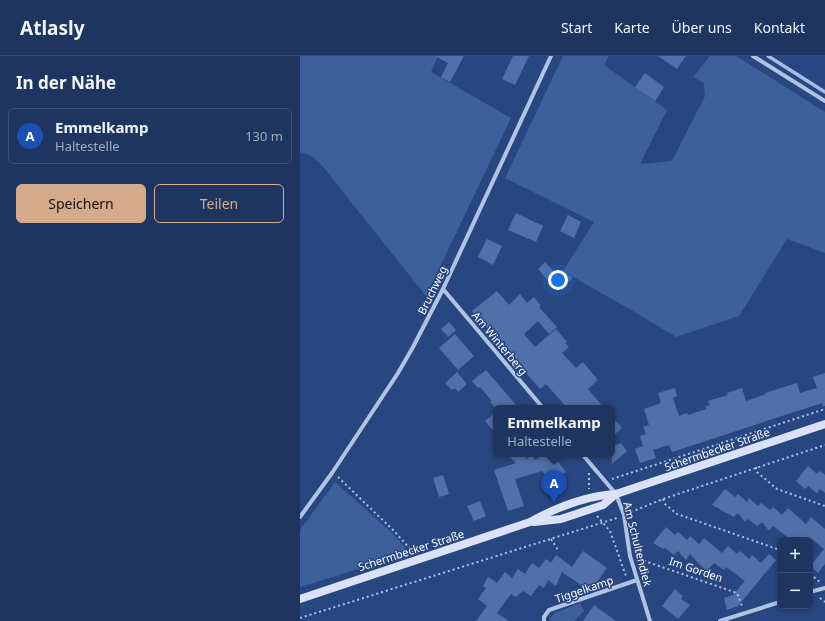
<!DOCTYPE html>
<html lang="de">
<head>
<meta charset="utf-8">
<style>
	:root { --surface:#1e3560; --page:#263d66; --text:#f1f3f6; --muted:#a1abbd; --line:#3c5075; --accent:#d6ab8b }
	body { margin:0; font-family:"Noto Sans",sans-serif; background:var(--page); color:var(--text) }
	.controls { position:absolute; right:12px; bottom:12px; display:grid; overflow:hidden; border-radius:6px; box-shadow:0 2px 6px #0003 }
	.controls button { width:36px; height:36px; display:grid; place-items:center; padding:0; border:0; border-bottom:1px solid var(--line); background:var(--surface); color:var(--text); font:20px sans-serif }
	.you { position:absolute; left:258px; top:224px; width:14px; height:14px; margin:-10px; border:3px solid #fff; border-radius:50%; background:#1a73e8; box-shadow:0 0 0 6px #1a73e833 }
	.badge { display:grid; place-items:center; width:26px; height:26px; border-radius:50%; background:var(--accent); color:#fff; font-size:13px; font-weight:700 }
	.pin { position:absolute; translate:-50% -33px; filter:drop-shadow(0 1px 2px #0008) }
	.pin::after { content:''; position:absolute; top:21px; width:14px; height:12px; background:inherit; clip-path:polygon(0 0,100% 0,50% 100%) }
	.popup { position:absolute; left:193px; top:349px; width:122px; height:52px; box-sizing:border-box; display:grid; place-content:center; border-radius:6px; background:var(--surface); filter:drop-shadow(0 1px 3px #0005); font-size:13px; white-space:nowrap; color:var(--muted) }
	.popup b { font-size:15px; color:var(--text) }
	.popup::after { content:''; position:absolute; left:50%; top:100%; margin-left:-8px; border:8px solid transparent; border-top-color:var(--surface) }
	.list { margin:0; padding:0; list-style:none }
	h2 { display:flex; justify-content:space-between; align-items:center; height:52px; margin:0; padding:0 16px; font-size:17px }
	h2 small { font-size:13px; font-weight:400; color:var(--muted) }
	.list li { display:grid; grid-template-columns:26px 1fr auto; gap:12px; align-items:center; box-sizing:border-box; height:56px; margin:0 8px 8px; padding:0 8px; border:1px solid var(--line); border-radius:6px }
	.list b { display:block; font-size:15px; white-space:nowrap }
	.list p { margin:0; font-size:13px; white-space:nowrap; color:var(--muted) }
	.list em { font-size:13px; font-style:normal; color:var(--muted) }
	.actions { display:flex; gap:8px; padding:12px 16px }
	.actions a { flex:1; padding:9px 0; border:1px solid var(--accent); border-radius:6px; text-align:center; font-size:14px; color:var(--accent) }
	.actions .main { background:var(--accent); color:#111 }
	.map { position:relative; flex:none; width:525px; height:565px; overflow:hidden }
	header { display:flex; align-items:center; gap:24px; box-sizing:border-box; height:56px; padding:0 20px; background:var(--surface); border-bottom:1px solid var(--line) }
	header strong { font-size:19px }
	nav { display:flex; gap:22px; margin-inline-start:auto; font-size:14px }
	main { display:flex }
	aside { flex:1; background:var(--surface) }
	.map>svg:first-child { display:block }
	.green { fill:#3d609d }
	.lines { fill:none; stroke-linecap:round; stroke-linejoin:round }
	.stream { stroke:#a4bde6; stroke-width:3.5 }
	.building { fill:#5170a8 }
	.path { stroke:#afc4e5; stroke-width:2; stroke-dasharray:2 3; stroke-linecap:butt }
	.minor { stroke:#afc4e5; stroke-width:4 }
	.secondary { stroke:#d9e3f5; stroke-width:8 }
	.labels { text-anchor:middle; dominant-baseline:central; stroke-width:3; stroke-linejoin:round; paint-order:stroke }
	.street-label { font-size:11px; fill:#fff; stroke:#284780 }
</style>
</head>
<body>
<header>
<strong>Atlasly</strong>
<nav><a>Start</a><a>Karte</a><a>Über uns</a><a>Kontakt</a></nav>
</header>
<main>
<aside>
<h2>In der Nähe<small></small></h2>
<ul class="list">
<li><span class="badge" style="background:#1a4fb4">A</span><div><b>Emmelkamp</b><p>Haltestelle</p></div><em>130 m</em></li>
</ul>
<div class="actions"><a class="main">Speichern</a><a>Teilen</a></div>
</aside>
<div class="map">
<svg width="525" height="565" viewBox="0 0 525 565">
	<rect width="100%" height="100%" fill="#284780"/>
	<path class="green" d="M0 0H138L131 16 211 62 126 240 20 107 10 99 0 96Z
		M263 0H309L304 9 367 54 340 108 372 105 405 40 404 27 393 21 410 0H436L525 56V197L487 183 439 260 376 281 338 258 263 215 294 166 205 122Z
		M35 426 92 477 110 497 0 531V474Z
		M280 547 284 555 274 565H250V562L255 557Z"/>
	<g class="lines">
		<path class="stream" d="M468 0 525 36"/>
	</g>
	<path class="building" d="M135 0H164L150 26 141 21 148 7Z
		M213 0H229L215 29 202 23Z
		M358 0H386L377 13Z
		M345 17 364 31 355 45 335 31Z
		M216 157 243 170 236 186 208 174Z
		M268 159 281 166 274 182 260 175Z
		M187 183 202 190 193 209 178 201Z
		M245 206 257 219 249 226 238 213Z
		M264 216 273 222 263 230 257 223Z
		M197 235 209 249 220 238 227 247 234 241 241 250 239 251 257 271 249 278 238 265 224 278 235 291 256 273 267 286 265 287 269 291 262 297 276 312 283 306 298 324 288 333 304 352H267L246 328 240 333 172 255Z
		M149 266 156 274 148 281 141 273Z
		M155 278 174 300 158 314 139 292Z
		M186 314 210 342 219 352H195L190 346 192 345 180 331 178 332 172 325Z
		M157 316 167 328 158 336 155 332 152 334 145 327Z
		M525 317V350H523L522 347 372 396 369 389 353 394 356 402 340 407 335 393 343 390 340 380 346 378 343 371 349 369 344 353 361 347 358 337 375 332 377 340 373 342 379 360 387 357 388 359 406 353V350L410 349 408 345 428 339 427 337 442 332 446 345 466 338 465 337 497 327 500 337 517 332 513 321Z
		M196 356V378L185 365Z
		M312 361 322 372 312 381Z
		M321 387 327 395 312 408V390Z
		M218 398H224L227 403 232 399 235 404 243 398H252L266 416 252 427 242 415 215 423 224 450 208 455 194 414 216 407 210 401Z
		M508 410 517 418 520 415 525 419V437L520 433 517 437 508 430 505 433 496 425Z
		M143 419 149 438 139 441 133 422Z
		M425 433 435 441 438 438 447 446 449 442 458 450 461 447 470 454 473 451 482 459 488 452 506 468 511 461 525 473V508L518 517 510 510 524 493 513 484H491L473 470 469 475 462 466 457 470 448 463 445 466 438 457 434 461 412 449Z
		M180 445 186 460 174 465 167 450Z
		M366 471 375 479 378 476 387 484 390 480 399 488 404 482 422 497 428 490 437 498 440 495 449 503 452 499 461 507 469 498 476 504 438 550 427 554 424 542 433 539 445 525 426 511 424 514 414 507 407 515 401 510 390 498 386 504 378 495 374 499 365 492 363 493 353 487Z
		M283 495 307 512 290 535 262 516 256 530 248 524 244 532 239 529 231 540 223 535 216 541 211 538 197 557 209 565H176L187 550 178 543 186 532 183 530 188 521 197 527 205 516 212 522 218 513 225 518 232 507 239 512 246 503 251 507 256 499 272 511Z
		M375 533 383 540 381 543 390 549 378 563 362 550Z
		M294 549 316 565H283Z"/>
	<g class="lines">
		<path class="path" d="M456 411 457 416 477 433 525 450
			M289 417V433
			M38 421 94 475 113 496
			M312 423 525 353
			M363 443 365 448 377 458 480 494
			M331 456 363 443 525 389
			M297 460 310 475 326 520
			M251 483 258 494
			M339 503 437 537 442 550
			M510 518 520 526
			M520 542 525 546
			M0 562 317 462"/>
		<path class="minor" d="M453 0 525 45
			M143 233 243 352
			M282 398 316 438 324 459 330 500 350 565
			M0 461 32 417 98 317 113 291 143 233 251 0
			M510 536 525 532
			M244 565V561L249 554 337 524
			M420 565 480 546"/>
		<path class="secondary" d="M234 466 261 463 303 449 316 438
			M0 543 230 466C257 451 285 440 316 438L525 368"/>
	</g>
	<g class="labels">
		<g class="street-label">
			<text transform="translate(132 234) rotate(-64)">Bruchweg</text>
			<text transform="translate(200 287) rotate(50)">Am Winterberg</text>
			<text transform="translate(417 393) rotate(-19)">Schermbecker Straße</text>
			<text transform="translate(338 488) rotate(76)">Am Schultendiek</text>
			<text transform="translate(111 494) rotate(-18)">Schermbecker Straße</text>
			<text transform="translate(396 513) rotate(19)">Im Gorden</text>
			<text transform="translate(284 533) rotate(-19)">Tiggelkamp</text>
		</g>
	</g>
</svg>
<div class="controls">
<button>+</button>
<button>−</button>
</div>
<div class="you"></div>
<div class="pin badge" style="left:254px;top:447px;background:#1a4fb4">A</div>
<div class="popup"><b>Emmelkamp</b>Haltestelle</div>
</div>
</main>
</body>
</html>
